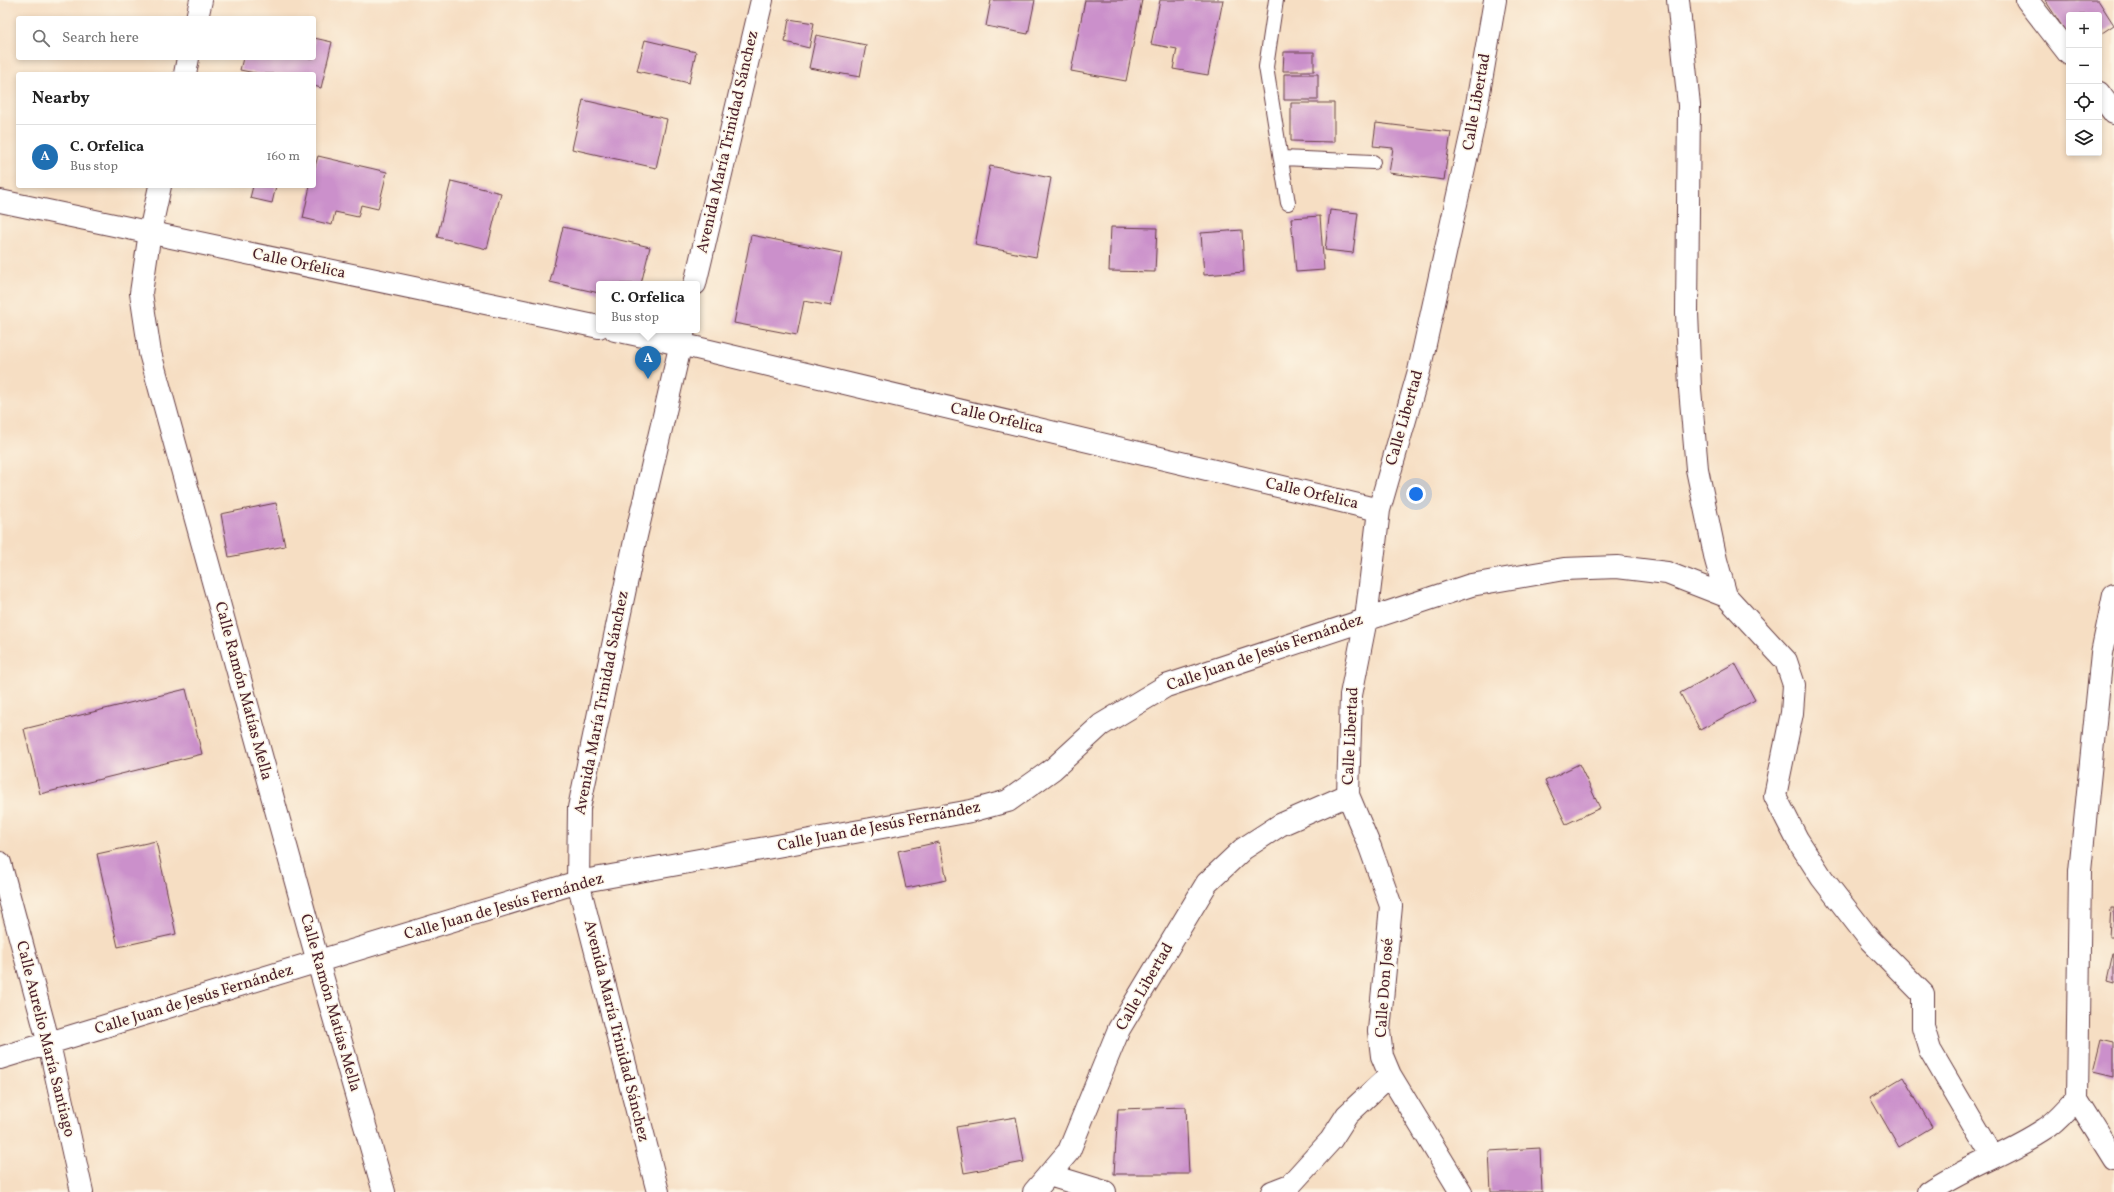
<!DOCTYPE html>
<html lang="en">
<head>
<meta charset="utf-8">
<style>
	:root { --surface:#fff; --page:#f6f6f6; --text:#222; --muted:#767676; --line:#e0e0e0; --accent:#1f6fb2 }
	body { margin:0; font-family:Vollkorn,serif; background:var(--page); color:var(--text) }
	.controls { position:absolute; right:12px; top:12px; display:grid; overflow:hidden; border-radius:4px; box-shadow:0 2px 6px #0003 }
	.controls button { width:36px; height:36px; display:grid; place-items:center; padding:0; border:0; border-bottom:1px solid var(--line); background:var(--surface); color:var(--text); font:20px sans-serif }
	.you { position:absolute; left:1416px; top:494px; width:14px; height:14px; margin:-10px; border:3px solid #fff; border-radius:50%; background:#1a73e8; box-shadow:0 0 0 6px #1a73e833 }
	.badge { display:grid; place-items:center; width:26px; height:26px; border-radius:50%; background:var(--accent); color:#fff; font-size:13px; font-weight:700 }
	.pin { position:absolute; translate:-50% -33px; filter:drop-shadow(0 1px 2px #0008) }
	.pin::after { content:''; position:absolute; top:21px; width:14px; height:12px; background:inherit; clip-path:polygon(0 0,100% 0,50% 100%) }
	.popup { position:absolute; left:596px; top:281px; width:104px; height:52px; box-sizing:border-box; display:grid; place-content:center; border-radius:4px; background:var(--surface); filter:drop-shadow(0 1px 3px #0005); font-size:13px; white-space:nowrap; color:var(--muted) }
	.popup b { font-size:15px; color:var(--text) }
	.popup::after { content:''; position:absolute; left:50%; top:100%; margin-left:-8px; border:8px solid transparent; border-top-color:var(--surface) }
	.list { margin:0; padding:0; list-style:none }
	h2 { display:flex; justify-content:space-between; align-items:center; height:52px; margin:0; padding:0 16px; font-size:17px }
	h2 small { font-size:13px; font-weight:400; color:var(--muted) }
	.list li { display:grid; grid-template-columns:26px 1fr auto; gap:12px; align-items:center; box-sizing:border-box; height:64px; padding:0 16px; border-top:1px solid var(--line) }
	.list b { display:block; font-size:15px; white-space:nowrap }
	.list p { margin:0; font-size:13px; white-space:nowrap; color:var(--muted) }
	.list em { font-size:13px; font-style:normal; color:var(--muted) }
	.icon { flex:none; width:22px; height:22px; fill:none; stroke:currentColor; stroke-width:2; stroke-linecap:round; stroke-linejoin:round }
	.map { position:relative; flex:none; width:2114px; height:1192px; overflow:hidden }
	.search { position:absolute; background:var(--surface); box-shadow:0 2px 6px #0003; left:16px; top:16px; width:300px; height:44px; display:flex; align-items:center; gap:10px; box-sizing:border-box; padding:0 14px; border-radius:4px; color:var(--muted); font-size:15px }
	.panel { position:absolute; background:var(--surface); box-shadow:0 2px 6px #0003; left:16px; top:72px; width:300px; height:116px; border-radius:4px }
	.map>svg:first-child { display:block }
	.building { fill:#cb90cb }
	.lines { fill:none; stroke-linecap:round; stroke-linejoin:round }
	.lane-casing { stroke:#643c42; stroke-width:16 }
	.street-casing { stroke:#643c42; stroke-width:24 }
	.primary-casing { stroke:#643c42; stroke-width:24 }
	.lane { stroke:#fff; stroke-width:14 }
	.street { stroke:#fff; stroke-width:22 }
	.primary { stroke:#fff; stroke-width:22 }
	.labels { text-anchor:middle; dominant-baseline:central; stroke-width:3; stroke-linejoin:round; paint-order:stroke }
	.street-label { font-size:16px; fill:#4a1f2b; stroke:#fcf5e5 }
</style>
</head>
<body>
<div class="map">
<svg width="2114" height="1192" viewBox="0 0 2114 1192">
	<rect width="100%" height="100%" fill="#fcf5e5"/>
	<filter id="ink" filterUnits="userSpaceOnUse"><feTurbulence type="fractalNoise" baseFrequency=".025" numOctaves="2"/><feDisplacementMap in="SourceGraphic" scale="8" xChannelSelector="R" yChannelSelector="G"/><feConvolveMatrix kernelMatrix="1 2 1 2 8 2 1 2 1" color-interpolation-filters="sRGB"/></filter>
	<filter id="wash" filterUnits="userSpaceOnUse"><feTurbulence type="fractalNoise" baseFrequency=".012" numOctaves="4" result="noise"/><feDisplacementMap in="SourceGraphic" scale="16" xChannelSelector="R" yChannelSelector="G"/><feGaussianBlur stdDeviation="0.9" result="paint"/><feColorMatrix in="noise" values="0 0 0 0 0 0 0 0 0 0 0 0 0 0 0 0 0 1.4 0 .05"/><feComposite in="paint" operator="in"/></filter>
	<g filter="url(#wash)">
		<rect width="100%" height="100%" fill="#f6dec3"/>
		<g id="blocks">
			<path class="building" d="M991 0H1035L1028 34 986 26Z
				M1085 0H1142L1126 81 1071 71Z
				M1160 0H1223L1208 75 1173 69 1177 49 1151 44Z
				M2045 0H2098L2114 25 2099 35V15H2069V37Z
				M789 19 814 23 809 48 785 42Z
				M816 35 866 45 860 77 809 68Z
				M314 38 332 42 321 88 314 86V74H260L240 70 243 58H314Z
				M645 40 696 52 689 83 637 71Z
				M1284 52H1314V71H1283Z
				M1284 74H1318V100H1284Z
				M583 100 667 119 656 168 572 149Z
				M1291 103H1334V142L1291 141Z
				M1376 123 1451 132 1444 180 1389 173 1393 148 1373 146Z
				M318 156 387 172 378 209 361 205 358 217 335 212 332 225 303 218 310 186H314V170Z
				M990 166 1051 178 1036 257 975 245Z
				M451 181 501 193 487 249 437 237Z
				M253 186H276L272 203 250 198Z
				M1330 210 1358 213 1353 253 1325 250Z
				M1320 216 1324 270 1296 272 1291 218Z
				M563 227 650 247 641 284H599V293L550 282Z
				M1111 227 1157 228 1155 272 1109 271Z
				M1242 230 1244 272 1204 275 1201 233Z
				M751 235 842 253 831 306 804 301 797 335 734 323Z
				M276 503 285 546 229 557 221 514Z
				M1735 663 1755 700 1700 730 1680 693Z
				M186 689 202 754 40 794 24 729Z
				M1579 764 1600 808 1566 824 1545 781Z
				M156 841 176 934 118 947 97 854Z
				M939 842 947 880 906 888 898 851Z
				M2111 908H2114V937H2109Z
				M2113 953H2114V982L2107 980Z
				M2101 1039 2114 1042V1076L2093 1071Z
				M1903 1077 1932 1127 1899 1147 1870 1097Z
				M1186 1107 1189 1174H1114L1118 1109Z
				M1016 1117 1024 1162 964 1173 956 1127Z
				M1540 1148 1542 1192H1491L1489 1151Z"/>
		</g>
	</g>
	<g filter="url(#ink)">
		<use href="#blocks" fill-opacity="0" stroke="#643c42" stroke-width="1"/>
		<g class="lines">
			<defs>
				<path id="lane" d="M1276 0 1266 67 1288 203
					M1282 158 1373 162"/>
				<path id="street" d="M1678 0 1689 105 1687 312 1690 389 1697 469 1716 560 1726 596 1786 661 1794 685 1792 713 1775 796 1797 839 1822 878 1870 940 1923 994V1027L1930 1050 1992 1156
					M2027 0 2069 54
					M197 18 201 0
					M185 74 188 58
					M2099 93 2114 113
					M160 186 150 232 141 293 150 353 318 962 384 1192
					M0 201 599 327
					M615 330 680 344 1379 510
					M2114 595 2102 653 2080 871 2077 1099 2114 1158
					M1348 795 1370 847 1391 906 1379 1031 1382 1056 1390 1075 1461 1192
					M0 863 49 1044 82 1192
					M0 1058 578 882 971 811 1008 801 1053 769 1101 725 1166 686 1471 585 1564 569 1617 567 1667 573 1726 596
					M1049 1175 1105 1192
					M1034 1192 1069 1151 1119 1029 1207 883 1243 849 1280 825 1348 795 1351 695 1366 619 1379 510 1419 371 1473 127 1495 0
					M1272 1192 1290 1185 1331 1140 1347 1115 1390 1075
					M1929 1192C1967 1166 2008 1154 2045 1129 2057 1122 2067 1109 2077 1099"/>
				<path id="primary" d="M695 284 762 0
					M658 1192 578 882 579 808 636 536 684 330"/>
			</defs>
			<use href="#lane" class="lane-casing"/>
			<use href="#street" class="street-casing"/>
			<use href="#primary" class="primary-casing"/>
			<use href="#lane" class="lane"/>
			<use href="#street" class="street"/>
			<use href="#primary" class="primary"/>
		</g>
	</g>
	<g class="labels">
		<g class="street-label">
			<text transform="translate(1477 102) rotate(-80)">Calle Libertad</text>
			<text transform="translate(728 142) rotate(-77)">Avenida María Trinidad Sánchez</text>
			<text transform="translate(299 264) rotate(12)">Calle Orfelica</text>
			<text transform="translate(1405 418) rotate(-74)">Calle Libertad</text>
			<text transform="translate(997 419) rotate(13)">Calle Orfelica</text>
			<text transform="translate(1312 494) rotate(13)">Calle Orfelica</text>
			<text transform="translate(1265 653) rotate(-19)">Calle Juan de Jesús Fernández</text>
			<text transform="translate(243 691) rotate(75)">Calle Ramón Matías Mella</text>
			<text transform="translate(602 703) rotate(-79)">Avenida María Trinidad Sánchez</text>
			<text transform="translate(1351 736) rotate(-87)">Calle Libertad</text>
			<text transform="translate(879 827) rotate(-11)">Calle Juan de Jesús Fernández</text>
			<text transform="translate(504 907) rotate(-16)">Calle Juan de Jesús Fernández</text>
			<text transform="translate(1145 987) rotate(-60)">Calle Libertad</text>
			<text transform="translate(1385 988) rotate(-86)">Calle Don José</text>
			<text transform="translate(194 1000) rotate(-17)">Calle Juan de Jesús Fernández</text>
			<text transform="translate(330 1003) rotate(74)">Calle Ramón Matías Mella</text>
			<text transform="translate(616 1031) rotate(76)">Avenida María Trinidad Sánchez</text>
			<text transform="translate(45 1039) rotate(76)">Calle Aurelio María Santiago</text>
		</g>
	</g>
</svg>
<div class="controls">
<button>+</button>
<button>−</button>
<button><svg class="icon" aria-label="locate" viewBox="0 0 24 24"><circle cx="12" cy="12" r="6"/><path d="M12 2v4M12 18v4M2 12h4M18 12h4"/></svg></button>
<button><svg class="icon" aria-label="layers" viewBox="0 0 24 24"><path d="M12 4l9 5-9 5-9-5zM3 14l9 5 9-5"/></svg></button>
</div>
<div class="you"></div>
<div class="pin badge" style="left:648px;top:379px">A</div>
<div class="popup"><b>C. Orfelica</b>Bus stop</div>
<div class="search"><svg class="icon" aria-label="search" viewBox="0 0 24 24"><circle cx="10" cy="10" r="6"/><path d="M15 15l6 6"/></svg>Search here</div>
<section class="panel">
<h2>Nearby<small></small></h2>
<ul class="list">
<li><span class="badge">A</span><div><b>C. Orfelica</b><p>Bus stop</p></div><em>160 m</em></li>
</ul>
</section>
</div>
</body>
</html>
